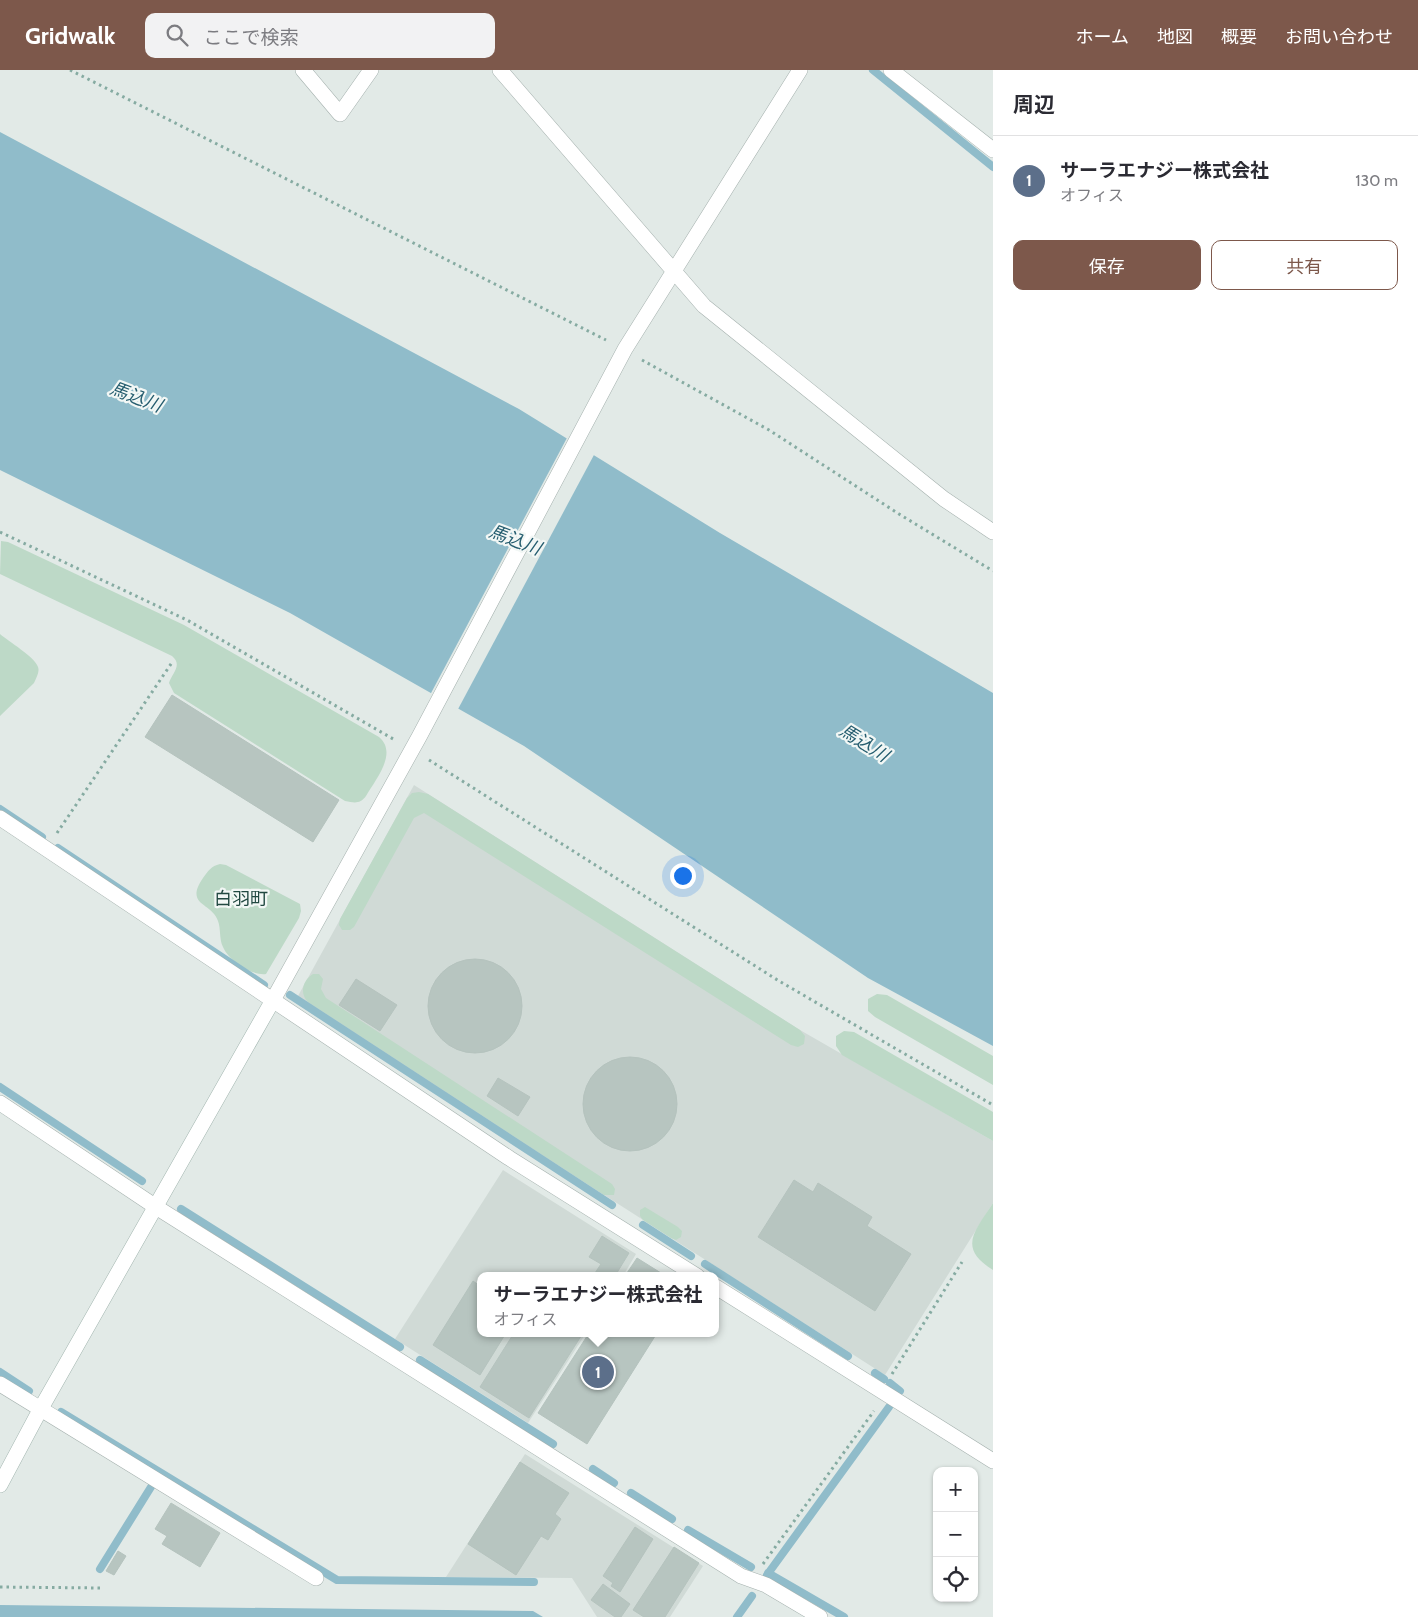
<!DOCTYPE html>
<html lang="ja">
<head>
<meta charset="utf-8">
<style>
	:root { --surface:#fff; --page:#f2f2f3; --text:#2b2b33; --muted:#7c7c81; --line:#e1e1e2; --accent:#7d584b }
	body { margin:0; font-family:Cabin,"Noto Sans JP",sans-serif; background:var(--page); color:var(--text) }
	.controls { position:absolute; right:15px; bottom:15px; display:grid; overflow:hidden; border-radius:10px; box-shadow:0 1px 4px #0004 }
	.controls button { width:45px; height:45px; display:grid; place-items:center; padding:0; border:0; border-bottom:1px solid var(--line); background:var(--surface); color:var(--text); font:25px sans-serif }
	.you { position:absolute; left:682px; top:805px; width:18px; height:18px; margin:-12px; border:4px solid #fff; border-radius:50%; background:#1a73e8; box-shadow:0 0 0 8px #1a73e833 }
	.badge { display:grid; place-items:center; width:32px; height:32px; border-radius:50%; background:var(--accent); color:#fff; font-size:16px; font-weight:700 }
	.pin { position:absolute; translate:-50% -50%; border:2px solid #fff; box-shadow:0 1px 5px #0006 }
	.popup { position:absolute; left:477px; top:1202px; width:242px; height:65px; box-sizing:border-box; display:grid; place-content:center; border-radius:10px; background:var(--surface); filter:drop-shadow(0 1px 4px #0005); font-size:16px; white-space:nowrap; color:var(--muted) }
	.popup b { font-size:19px; color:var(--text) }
	.popup::after { content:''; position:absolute; left:50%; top:100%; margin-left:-10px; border:10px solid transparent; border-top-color:var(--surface) }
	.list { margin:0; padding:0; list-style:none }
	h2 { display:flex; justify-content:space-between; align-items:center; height:65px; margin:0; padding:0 20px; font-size:21px }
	h2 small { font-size:16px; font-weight:400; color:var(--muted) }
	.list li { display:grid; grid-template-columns:32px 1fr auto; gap:15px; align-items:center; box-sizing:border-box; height:90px; padding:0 20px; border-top:1px solid var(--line) }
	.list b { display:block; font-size:19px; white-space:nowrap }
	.list p { margin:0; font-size:16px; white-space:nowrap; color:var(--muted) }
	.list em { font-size:16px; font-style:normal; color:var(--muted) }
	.actions { display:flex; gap:10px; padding:15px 20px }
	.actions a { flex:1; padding:11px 0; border:1px solid var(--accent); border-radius:10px; text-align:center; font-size:18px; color:var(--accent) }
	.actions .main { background:var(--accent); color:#fff }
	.icon { flex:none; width:28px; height:28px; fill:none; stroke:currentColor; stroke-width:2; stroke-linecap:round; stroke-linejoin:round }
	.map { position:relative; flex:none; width:993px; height:1547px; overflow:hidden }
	header { display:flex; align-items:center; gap:30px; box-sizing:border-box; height:70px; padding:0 25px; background:var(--accent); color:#fff }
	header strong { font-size:24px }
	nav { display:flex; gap:28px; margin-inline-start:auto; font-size:18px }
	.search { width:350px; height:45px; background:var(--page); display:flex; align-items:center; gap:12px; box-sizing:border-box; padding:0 18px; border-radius:10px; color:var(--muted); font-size:19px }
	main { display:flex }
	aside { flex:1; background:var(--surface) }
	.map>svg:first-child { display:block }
	.built { fill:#d0dad6 }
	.green { fill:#bdd9c7 }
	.water { fill:#90bcca }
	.pier { fill:#e2eae7 }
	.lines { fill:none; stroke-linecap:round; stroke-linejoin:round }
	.stream { stroke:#90bcca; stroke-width:8 }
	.building { fill:#b7c5c0; stroke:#b5c3be }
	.street-casing { stroke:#a5b1ae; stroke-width:16 }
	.secondary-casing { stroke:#a2b5af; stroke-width:16 }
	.path { stroke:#86aba2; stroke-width:3; stroke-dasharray:2.5 4; stroke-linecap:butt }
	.street { stroke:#fff; stroke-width:15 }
	.secondary { stroke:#fff; stroke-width:15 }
	.labels { text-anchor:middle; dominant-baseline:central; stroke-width:4.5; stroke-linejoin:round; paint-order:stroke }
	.water-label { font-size:18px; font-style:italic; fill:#255d6f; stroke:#f2f7f5 }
	.neighbourhood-label { font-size:18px; fill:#224942; stroke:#f2f7f5 }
</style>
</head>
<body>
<header>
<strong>Gridwalk</strong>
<div class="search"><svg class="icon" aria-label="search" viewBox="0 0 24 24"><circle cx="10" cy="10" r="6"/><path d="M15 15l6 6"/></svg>ここで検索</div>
<nav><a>ホーム</a><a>地図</a><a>概要</a><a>お問い合わせ</a></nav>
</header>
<main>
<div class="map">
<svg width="993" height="1547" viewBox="0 0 993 1547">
	<rect width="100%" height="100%" fill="#e2eae7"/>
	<path class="built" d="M414 715 800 960 993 1071V1133L885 1305 520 1071 298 926Z
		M503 1100 636 1184 623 1206H480V1263H586L528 1353 395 1269Z
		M525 1384 703 1496 670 1547H597L572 1508 446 1507Z"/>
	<path class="green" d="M1 471 8 472 184 555 379 667C398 683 376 709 366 726 360 734 355 733 345 731L174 623 169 613C172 603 183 595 172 586L0 504Z
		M0 564C8 571 35 587 38 597 40 602 36 608 34 613L0 646Z
		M419 722 428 724 800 960 805 966 804 974 798 977 791 975 424 743 414 748 354 857 350 860H342L339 855 340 849 407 728 412 723Z
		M220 794 226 795 300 834 301 841 299 848 266 904C252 906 229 891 223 877 219 869 221 859 218 851 212 832 184 836 203 808 208 801 211 796 220 794Z
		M313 904H319L323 909 321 919 326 928 612 1114 615 1119 614 1125H604L308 932C299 923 303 910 313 904Z
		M877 924 887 925 993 986V1015L875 947 868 941V929Z
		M844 961 854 962 993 1042V1071L842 985 836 976V966Z
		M993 1133V1200C957 1178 975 1161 993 1133Z
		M645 1137 678 1157 682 1161 681 1167 676 1170 671 1168 643 1150 640 1146V1140Z"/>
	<path class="water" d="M0 62 519 339 720 463 993 623V976L868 908 524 676 290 543 0 400Z
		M0 1535 533 1541 543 1547H0Z"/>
	<path class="pier" d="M568 366 595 383 457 641 430 625Z"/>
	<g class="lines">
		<path class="stream" d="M873 0 993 97
			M0 739 42 767
			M58 778 264 915
			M290 925 612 1135
			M0 1017 142 1111
			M181 1139 400 1277
			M643 1155 691 1186
			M705 1194 848 1286
			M420 1290 553 1374
			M0 1302 29 1321
			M875 1303 884 1309
			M890 1313 900 1321
			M61 1342 337 1510 534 1512
			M593 1399 614 1413
			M631 1423 672 1449
			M688 1460 751 1497
			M100 1499 151 1417
			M768 1503 844 1547
			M767 1505 889 1337
			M737 1547 752 1526"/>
	</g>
	<path class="building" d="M172 625 339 730 313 772 145 667Z
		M428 936a47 47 0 1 1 94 0a47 47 0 1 1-94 0Z
		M356 909 397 935 380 961 339 935Z
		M583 1034a47 47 0 1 1 94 0a47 47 0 1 1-94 0Z
		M498 1008 530 1027 518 1046 487 1026Z
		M794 1110 813 1122 818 1113 872 1147 867 1156 911 1184 875 1241 758 1167Z
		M602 1166 629 1183 615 1206H593L601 1194 589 1187Z
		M637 1188 661 1203 659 1206H625Z
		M473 1211 480 1216V1263H506L480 1305 433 1275Z
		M514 1263H583L529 1348 480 1317Z
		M589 1263H657L587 1374 538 1343Z
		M520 1392 569 1423 555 1444 561 1449 548 1470 541 1466 516 1505 468 1474Z
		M171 1433 220 1463 200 1497 162 1474 167 1466 155 1459Z
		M635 1457 653 1469 620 1522 611 1516 613 1513 603 1506Z
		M674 1477 699 1493 665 1547H644L633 1540Z
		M118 1481 126 1486 114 1505 106 1501Z
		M603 1514 630 1534 621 1547H615L591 1530Z"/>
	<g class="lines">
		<defs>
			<path id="street" d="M303 0 340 44 371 0
				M500 0 704 236 944 429 993 462
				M891 0 993 80
				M0 748 509 1088 697 1206
				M273 930 419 667 625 279 800 0
				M0 1033 156 1137 741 1506 766 1515 820 1547
				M716 1217 993 1391
				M0 1314 316 1508"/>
			<path id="secondary" d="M0 1415 40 1340 273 930"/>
		</defs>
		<use href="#street" class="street-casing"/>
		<use href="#secondary" class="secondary-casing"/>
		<path class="path" d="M70 0 606 270
			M642 290 769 360 899 444 993 501
			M0 462 187 550 395 670
			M429 690 779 911 993 1035
			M57 763 173 591
			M892 1304 962 1192
			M763 1494 874 1341
			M0 1517 103 1518"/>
		<use href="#street" class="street"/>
		<use href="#secondary" class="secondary"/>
	</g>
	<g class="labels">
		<g class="water-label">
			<text transform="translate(136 327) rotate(21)">馬込川</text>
			<text transform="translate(515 470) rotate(21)">馬込川</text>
			<text transform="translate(864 673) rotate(32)">馬込川</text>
		</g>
		<g class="neighbourhood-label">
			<text x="241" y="829">白羽町</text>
		</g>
	</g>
</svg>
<div class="controls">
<button>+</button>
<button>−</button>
<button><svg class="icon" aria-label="locate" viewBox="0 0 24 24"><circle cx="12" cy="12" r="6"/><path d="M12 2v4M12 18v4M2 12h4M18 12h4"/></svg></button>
</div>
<div class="you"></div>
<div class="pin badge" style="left:598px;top:1302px;background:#5c6f8a">1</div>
<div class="popup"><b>サーラエナジー株式会社</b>オフィス</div>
</div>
<aside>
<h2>周辺<small></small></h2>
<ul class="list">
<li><span class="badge" style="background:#5c6f8a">1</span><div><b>サーラエナジー株式会社</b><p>オフィス</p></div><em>130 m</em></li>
</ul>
<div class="actions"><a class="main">保存</a><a>共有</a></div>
</aside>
</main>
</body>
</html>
